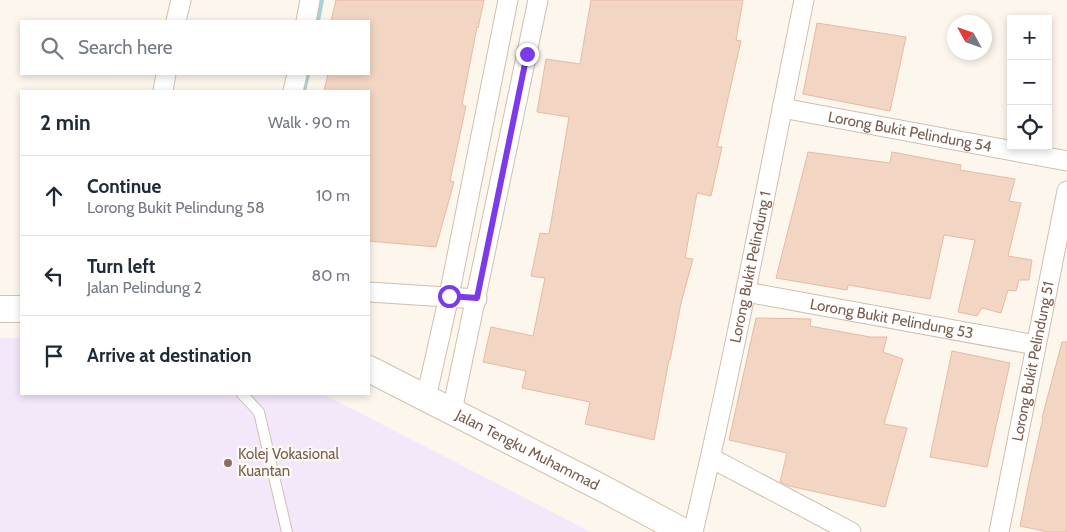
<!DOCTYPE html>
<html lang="en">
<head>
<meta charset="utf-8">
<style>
	:root { --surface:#fff; --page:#f2f2f3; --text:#1f2937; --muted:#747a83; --line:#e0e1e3 }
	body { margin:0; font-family:Cabin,sans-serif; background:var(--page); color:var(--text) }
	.controls { position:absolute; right:15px; top:15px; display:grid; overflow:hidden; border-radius:0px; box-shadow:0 2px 8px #0003 }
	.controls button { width:45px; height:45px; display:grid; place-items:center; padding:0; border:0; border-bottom:1px solid var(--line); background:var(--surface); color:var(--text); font:25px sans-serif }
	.compass { position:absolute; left:947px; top:15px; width:45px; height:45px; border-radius:50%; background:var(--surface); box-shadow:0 2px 8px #0003; rotate:310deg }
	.stop { position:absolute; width:15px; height:15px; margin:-11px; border:4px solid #7c3aed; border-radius:50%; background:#fff }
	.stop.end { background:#7c3aed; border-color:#fff; box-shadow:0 1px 5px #0008 }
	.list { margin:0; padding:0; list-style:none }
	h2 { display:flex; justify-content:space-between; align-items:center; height:65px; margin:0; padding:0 20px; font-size:21px }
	h2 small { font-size:16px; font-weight:400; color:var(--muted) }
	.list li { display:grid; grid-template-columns:32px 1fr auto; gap:15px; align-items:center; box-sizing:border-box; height:80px; padding:0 20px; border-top:1px solid var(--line) }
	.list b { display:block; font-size:19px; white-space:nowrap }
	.list p { margin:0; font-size:16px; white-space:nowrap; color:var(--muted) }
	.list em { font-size:16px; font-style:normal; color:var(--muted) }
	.icon { flex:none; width:28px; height:28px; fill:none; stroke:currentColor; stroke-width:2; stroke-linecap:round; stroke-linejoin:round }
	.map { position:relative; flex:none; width:1067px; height:532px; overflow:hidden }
	.search { position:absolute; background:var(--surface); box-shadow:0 2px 8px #0003; left:20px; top:20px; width:350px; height:55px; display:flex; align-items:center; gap:12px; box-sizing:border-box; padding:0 18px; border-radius:0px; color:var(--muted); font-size:19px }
	.panel { position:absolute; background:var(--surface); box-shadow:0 2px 8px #0003; left:20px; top:90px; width:350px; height:305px; border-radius:0px }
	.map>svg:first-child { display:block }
	.education { fill:#f3e8fa }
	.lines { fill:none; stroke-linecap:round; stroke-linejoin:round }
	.stream { stroke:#a5d3da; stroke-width:6 }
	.building { fill:#f3d5c3; stroke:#e6bba3 }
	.lane-casing { stroke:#d1beb0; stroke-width:12 }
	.street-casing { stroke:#d1beb0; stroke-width:21 }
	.secondary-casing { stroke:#d6c0b0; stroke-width:28 }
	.lane { stroke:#fff; stroke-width:10 }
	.street { stroke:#fff; stroke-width:19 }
	.secondary { stroke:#fff; stroke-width:26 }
	.route { stroke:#7c3aed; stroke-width:6 }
	.education-dot { fill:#8d6e63; stroke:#fffaf3; stroke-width:2 }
	.labels { text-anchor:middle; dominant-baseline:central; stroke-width:4.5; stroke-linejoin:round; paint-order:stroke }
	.street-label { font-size:15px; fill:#7a5c4d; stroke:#fffaf3 }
	.education-label { font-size:15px; fill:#785e54; stroke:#fffaf3; text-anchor:start }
</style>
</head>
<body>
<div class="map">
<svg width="1067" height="532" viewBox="0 0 1067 532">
	<rect width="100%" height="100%" fill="#fdf6ec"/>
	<path class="education" d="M0 338H21V394H323L591 532H0Z"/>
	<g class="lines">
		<path class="stream" d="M317 21 321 0
			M303 91 307 74"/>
	</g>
	<path class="building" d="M336 0H484L478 28 477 27 462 105 466 106 450 181 454 182 436 247 369 241V91H324L328 74H369V21H331Z
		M591 0H743L736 40 741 41 717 147H722L711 196 697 193 685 258 693 259 681 303 670 360H669L654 440 585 424 590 402 522 388 526 371 483 362 491 327 533 336 545 278 531 276 540 233 549 234 569 117 537 112 546 59 580 64Z
		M817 23 906 37 890 111 803 94Z
		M808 152 890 163 892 152 961 165 960 170 1015 179 1009 201 1021 203 1008 256 1032 260 1029 280H1019L1016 291 1008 290 1001 313 982 308 977 316 958 312 975 240 944 235 930 299 848 285 847 290 776 278Z
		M756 318 811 319 810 326 870 337H887L883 352 903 359 884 424 907 428 885 507 789 486 780 482 787 453 729 440Z
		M1062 342H1067V532H1048L1020 526 1029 481 1043 418H1042Z
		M952 351 1010 363 987 467 930 457Z"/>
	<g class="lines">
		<defs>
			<path id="lane" d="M242 394 259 412 287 532"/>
			<g id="street">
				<path d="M176 21 181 0"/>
				<path d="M306 21 310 0"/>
				<path d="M163 91 166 74"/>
				<path d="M293 91 297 74"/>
				<path id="s1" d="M782 108 1067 161"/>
				<path d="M369 292 477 299"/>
				<path id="s2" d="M746 292 1036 345"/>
				<path d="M426 398 449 296 508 0"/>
				<path d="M452 411 538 0"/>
				<path d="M711 458 851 532"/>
				<path id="s3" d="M693 532C735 356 768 177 804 0"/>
				<path id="s4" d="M999 532 1067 191"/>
			</g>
			<g id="secondary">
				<path d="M0 309H21"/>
				<path id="s5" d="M369 369 602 488 684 532"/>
			</g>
		</defs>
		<use href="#lane" class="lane-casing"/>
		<use href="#street" class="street-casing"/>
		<use href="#secondary" class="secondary-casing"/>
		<use href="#lane" class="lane"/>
		<use href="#street" class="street"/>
		<use href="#secondary" class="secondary"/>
	</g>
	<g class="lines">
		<path class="route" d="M449 296 477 298 527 54"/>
	</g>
	<circle class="education-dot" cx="228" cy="463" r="5"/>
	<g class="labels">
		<g class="street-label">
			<text stroke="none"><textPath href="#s1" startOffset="130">Lorong Bukit Pelindung 54</textPath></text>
			<text stroke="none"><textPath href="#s3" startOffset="271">Lorong Bukit Pelindung 1</textPath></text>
			<text stroke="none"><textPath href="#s2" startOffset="148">Lorong Bukit Pelindung 53</textPath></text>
			<text stroke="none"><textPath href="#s4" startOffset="174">Lorong Bukit Pelindung 51</textPath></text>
			<text stroke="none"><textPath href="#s5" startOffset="178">Jalan Tengku Muhammad</textPath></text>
		</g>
		<g class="education-label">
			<text x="238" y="454">Kolej Vokasional<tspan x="238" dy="17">Kuantan</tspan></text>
		</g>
	</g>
</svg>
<div class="controls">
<button>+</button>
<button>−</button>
<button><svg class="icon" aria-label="locate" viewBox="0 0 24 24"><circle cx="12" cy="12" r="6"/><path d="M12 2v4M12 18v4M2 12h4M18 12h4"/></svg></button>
</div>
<svg class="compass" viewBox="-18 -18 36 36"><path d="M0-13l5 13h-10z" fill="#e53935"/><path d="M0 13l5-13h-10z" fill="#747a83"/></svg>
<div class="stop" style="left:449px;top:296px"></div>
<div class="stop end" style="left:527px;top:54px"></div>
<div class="search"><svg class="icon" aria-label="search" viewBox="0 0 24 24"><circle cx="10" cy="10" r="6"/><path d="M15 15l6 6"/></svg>Search here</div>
<section class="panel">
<h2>2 min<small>Walk · 90 m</small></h2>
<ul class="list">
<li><svg class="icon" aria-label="ahead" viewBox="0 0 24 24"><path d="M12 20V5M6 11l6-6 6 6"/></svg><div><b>Continue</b><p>Lorong Bukit Pelindung 58</p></div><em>10 m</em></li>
<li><svg class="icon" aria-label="left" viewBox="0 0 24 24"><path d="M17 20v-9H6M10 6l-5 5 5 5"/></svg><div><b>Turn left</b><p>Jalan Pelindung 2</p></div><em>80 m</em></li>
<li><svg class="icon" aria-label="arrive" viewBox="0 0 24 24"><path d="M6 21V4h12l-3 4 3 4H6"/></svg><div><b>Arrive at destination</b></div></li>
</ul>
</section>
</div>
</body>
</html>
